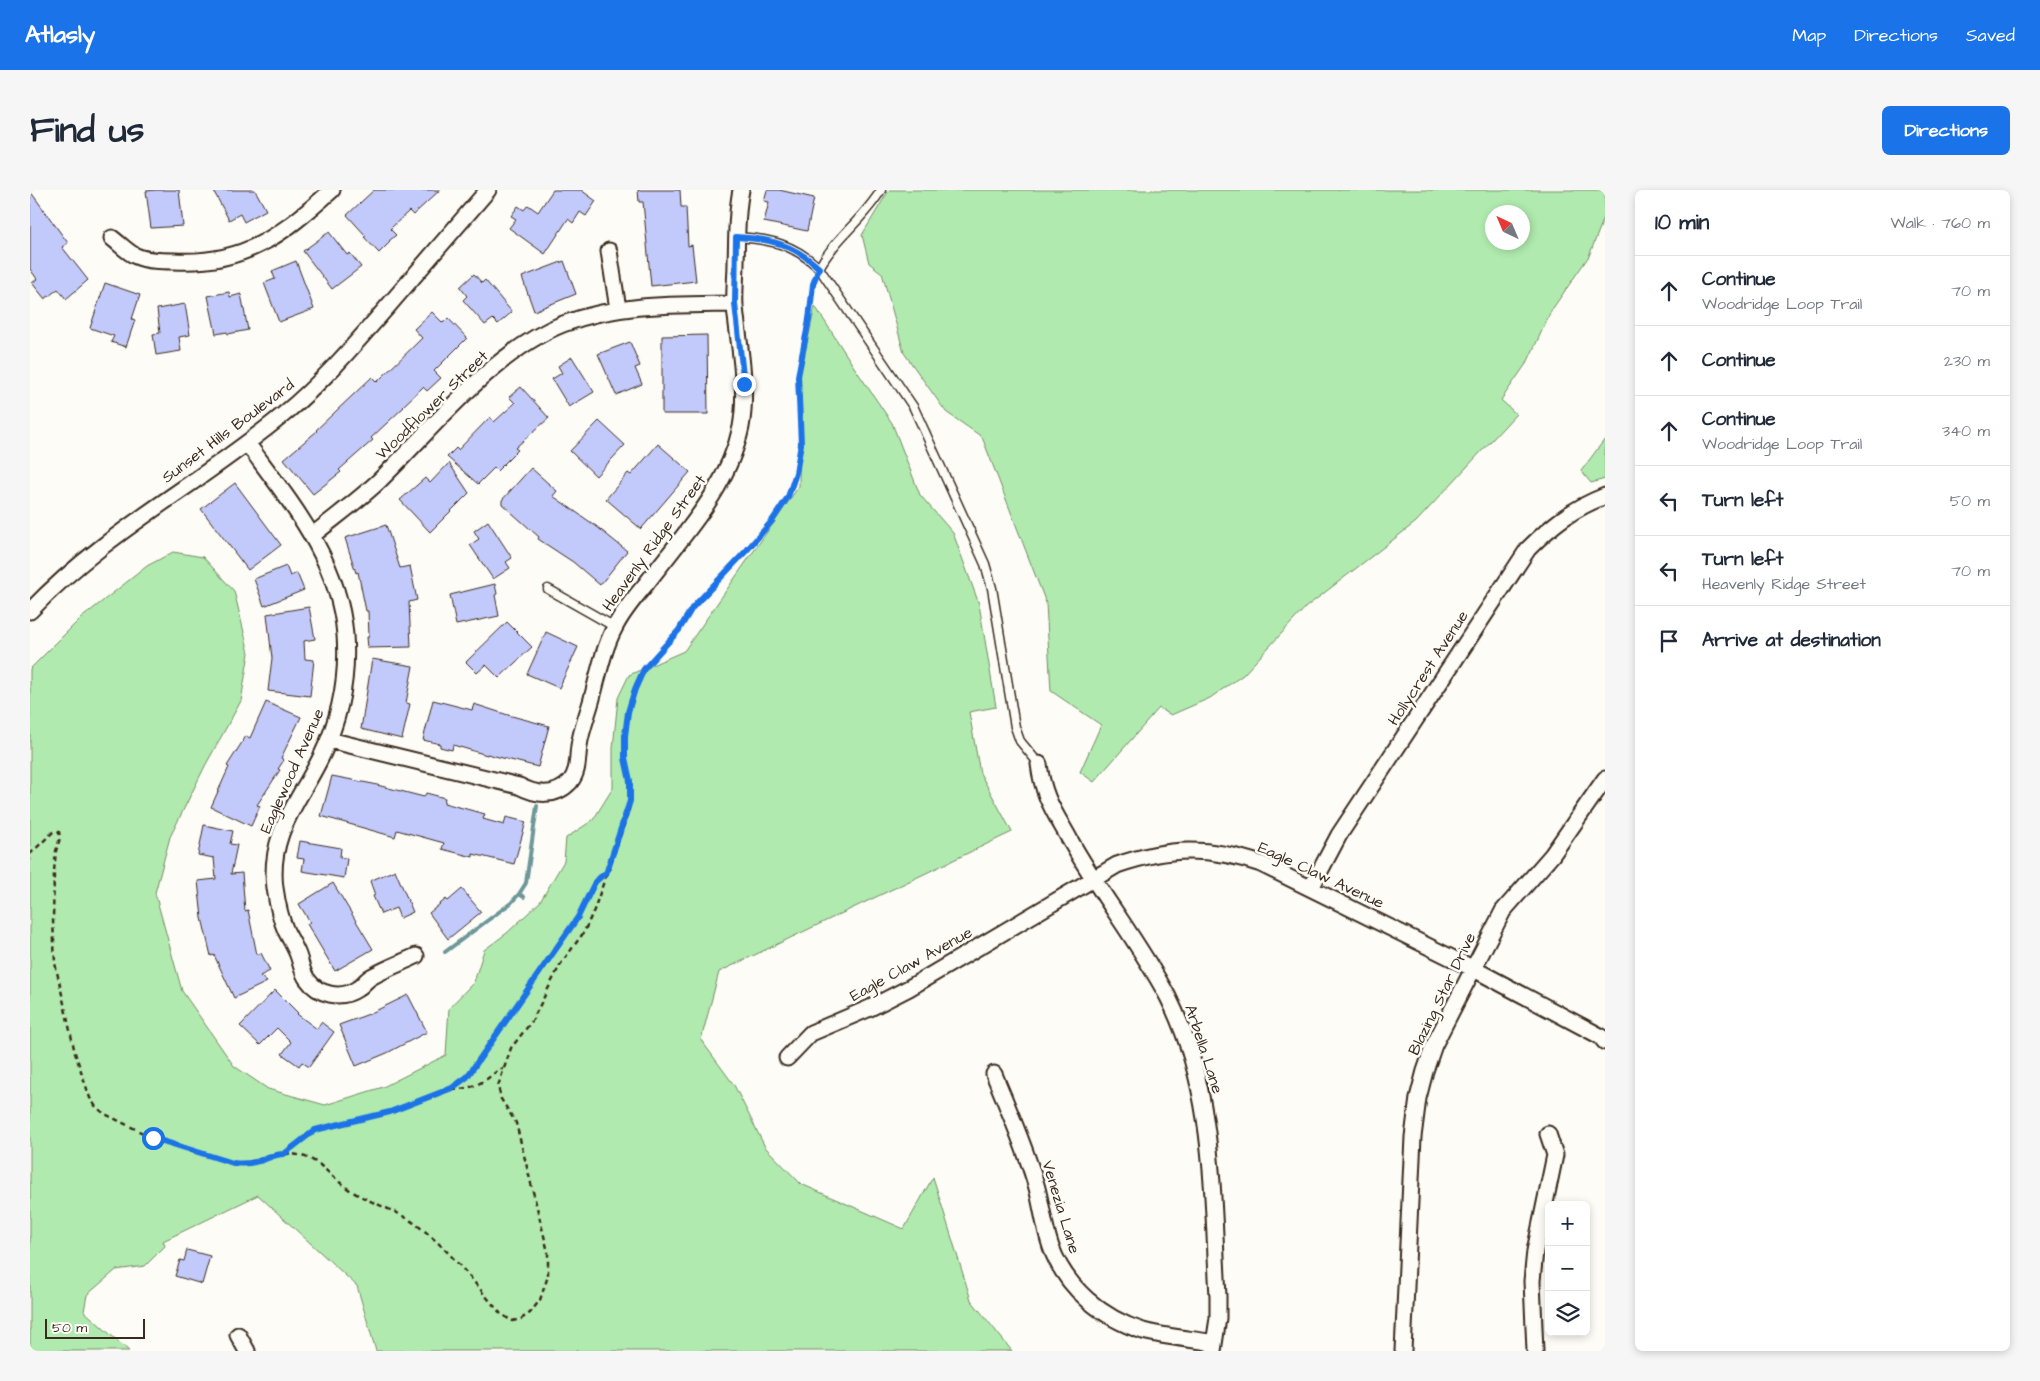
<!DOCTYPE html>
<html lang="en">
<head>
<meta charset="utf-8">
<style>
	:root { --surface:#fff; --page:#f6f6f7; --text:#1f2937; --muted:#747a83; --line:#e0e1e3; --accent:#1a73e8 }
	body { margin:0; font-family:"Architects Daughter",sans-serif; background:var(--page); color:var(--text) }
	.controls { position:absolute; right:15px; bottom:15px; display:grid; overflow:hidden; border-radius:8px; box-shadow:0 2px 8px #0003 }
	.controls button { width:45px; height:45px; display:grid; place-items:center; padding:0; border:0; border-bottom:1px solid var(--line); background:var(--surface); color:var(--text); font:25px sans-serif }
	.compass { position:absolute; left:1455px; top:15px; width:45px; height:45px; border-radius:50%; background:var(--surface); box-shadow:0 2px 8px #0003; rotate:316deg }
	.scale { position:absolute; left:15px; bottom:12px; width:100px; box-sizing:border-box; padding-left:5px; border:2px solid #3b2a1e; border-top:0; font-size:14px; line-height:18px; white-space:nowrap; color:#3b2a1e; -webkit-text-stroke:4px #fdfcf7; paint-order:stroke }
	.stop { position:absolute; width:15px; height:15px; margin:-11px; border:4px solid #1a73e8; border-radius:50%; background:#fff }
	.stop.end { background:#1a73e8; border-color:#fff; box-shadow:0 1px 5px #0008 }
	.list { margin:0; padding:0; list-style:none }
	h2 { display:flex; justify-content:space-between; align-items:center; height:65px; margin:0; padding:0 20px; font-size:21px }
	h2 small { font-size:16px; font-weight:400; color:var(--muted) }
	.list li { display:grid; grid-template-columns:32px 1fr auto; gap:15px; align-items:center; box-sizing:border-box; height:70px; padding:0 20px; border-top:1px solid var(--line) }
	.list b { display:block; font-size:19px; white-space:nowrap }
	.list p { margin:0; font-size:16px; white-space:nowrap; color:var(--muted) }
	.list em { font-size:16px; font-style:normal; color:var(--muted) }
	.icon { flex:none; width:28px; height:28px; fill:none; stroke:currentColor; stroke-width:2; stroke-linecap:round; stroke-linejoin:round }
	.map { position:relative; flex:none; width:1575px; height:1161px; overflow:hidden; border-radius:8px }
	header { display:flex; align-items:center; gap:30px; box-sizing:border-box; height:70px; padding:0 25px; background:var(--accent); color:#fff }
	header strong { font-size:24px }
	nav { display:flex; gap:28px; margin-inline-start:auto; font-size:18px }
	.intro { display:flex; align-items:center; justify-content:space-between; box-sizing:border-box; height:120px; padding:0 30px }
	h1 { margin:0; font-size:35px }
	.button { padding:12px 22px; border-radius:8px; background:var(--accent); color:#fff; font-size:18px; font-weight:700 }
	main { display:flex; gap:30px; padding:0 30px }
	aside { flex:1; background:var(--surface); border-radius:8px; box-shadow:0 2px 8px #0003 }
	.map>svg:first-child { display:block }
	.green { fill:#b0eaae; stroke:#768a66; fill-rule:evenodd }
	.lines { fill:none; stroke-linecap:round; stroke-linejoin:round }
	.stream { stroke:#6d9798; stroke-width:4 }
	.building { fill:#c2c9fb; stroke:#3b2a1e }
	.lane-casing { stroke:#3b2a1e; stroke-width:11 }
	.street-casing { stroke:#3b2a1e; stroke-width:19 }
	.path { stroke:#3b2a1e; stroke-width:2.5; stroke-dasharray:5 4; stroke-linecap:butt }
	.lane { stroke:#fdfcf7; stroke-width:8 }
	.street { stroke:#fdfcf7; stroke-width:15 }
	.route { stroke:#1a73e8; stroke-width:6 }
	.labels { text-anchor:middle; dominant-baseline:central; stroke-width:5; stroke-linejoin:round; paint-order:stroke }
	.street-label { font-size:16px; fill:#3b2a1e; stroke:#fdfcf7 }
</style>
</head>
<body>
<header>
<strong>Atlasly</strong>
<nav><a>Map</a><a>Directions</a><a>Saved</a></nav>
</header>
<div class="intro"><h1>Find us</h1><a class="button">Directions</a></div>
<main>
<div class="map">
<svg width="1575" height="1161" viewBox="0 0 1575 1161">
	<rect width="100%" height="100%" fill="#fdfcf7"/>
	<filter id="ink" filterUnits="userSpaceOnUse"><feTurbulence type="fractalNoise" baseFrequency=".02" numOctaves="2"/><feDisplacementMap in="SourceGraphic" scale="10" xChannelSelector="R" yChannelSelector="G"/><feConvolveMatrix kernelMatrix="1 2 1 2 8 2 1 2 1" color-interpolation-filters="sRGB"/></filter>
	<g filter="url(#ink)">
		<path class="green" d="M859 0H1575V25L1559 66 1521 121 1498 171 1471 210 1486 224 1386 332 1276 417 1213 485 1180 508 1141 525 1129 518 1064 592 1050 582 1071 535 1021 501 1016 413 952 247 916 222 874 163 852 83 839 73 832 45ZM1492 22V52H1462V22Z
			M785 116 824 177 862 233 890 305 923 343 949 414 966 517 939 522 950 583 982 642 689 782 671 850 704 895 735 957 771 994 874 1039 903 987 941 1110 982 1161H346L327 1096 228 1005 133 1051 135 1056 115 1076 86 1080 57 1105 54 1121 99 1161H0V479L50 429 117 376 143 362 173 367 204 401 219 463 211 511 175 576 140 647 125 703 152 801 204 876 238 899 295 915 353 897 416 865 419 818 444 792 454 760 477 743 510 712 534 671 536 648 563 630 583 598V558L588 508 599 485 654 461 769 296 770 184Z
			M1575 249V289L1561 293 1551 281Z"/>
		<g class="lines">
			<path class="stream" d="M494 707 489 704 496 693 507 616
				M415 762 481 713 489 704"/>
		</g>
		<path class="building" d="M126 0H149L153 36 121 38 116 1Z
			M183 0H225L236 20 214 32 210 24 199 30Z
			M344 0H410L383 25 379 21 360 39 366 45 359 51 360 52 349 63 334 47 336 46 317 25Z
			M523 0H551L566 11 556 26 550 22 543 33 538 29 515 64 479 38 486 29 481 26 488 16 494 20 498 15 508 22Z
			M608 0H650L651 17H656L658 56 662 55 666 91 621 96 613 12H609Z
			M737 0H749L784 8 777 41 734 32 739 12 734 11Z
			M0 1 38 53 32 57 58 90 36 109 28 99 15 109 2 93 7 89 0 79Z
			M299 42 317 65 320 63 331 77 302 99 273 61Z
			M266 71 284 119 249 132 234 93 245 89 242 81Z
			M534 71 546 104 504 121 492 87Z
			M444 84 452 93 455 90 482 122 468 134 463 129 455 135 433 110 437 106 430 97Z
			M75 93 110 105 102 129 105 130 96 157 81 152 84 146 60 138Z
			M199 102 200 107 211 104 218 140 198 144 197 142 186 144 178 106Z
			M155 114 160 145 149 147 151 161 126 165 123 144 130 143 127 119Z
			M402 122 413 133 418 128 437 148 404 181 411 188 397 201 393 197 373 216 374 217 341 248 343 250 309 280 311 282 283 304 254 269 287 241 286 240 342 187 347 192 392 148 384 139Z
			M677 145 678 224H632V146Z
			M600 152 610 176 605 178 612 194 586 205 568 164Z
			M542 167 564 202 539 217 522 189 532 183 528 176Z
			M491 197 519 228 485 258 488 260 467 281 464 278 448 294 417 267 426 258 428 260 460 227 464 232 485 213 479 207Z
			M569 231 595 255 566 286 540 261Z
			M628 254 660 282 611 339 576 309 598 283 601 285Z
			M419 273 439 303 400 342 370 310 395 288 400 293Z
			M501 278 527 301 523 306 566 336 597 361 570 395 543 372 508 349 509 347 472 314V310Z
			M205 293 251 355 218 380 171 319Z
			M458 331 482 368 476 372 480 378 463 389 440 355 449 349 444 341Z
			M356 335 370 378 380 376 387 410 379 412 381 457 338 458 337 447H339L338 421H336L328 382 326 383 315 348Z
			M256 376 260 386 267 383 274 400 234 416 224 389Z
			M465 394 467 404 465 405 469 426 426 435 420 405Z
			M279 417 285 449 274 451 275 469 284 470 280 506 238 501 242 468 237 424Z
			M477 432 502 457 469 488 456 475 447 483 436 472Z
			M516 442 548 457 529 498 497 484Z
			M342 469 383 476 376 513 380 514 372 549 331 539Z
			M403 510 442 520 444 514 478 525 519 536 508 577 457 564V565L423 555 422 560 410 557V554L393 550Z
			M236 512 271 527 251 568 254 570 248 579 250 580 227 615 230 616 221 636 181 617 199 577 197 576 216 546 220 548Z
			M302 586 343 594 394 607 396 603 415 608 414 613 455 624 453 629 474 635 476 627 496 632 484 674 443 664V667L412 659 414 653 367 640 365 647 291 626Z
			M174 635 203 641 200 654 207 655 201 684 212 683 215 721 218 720 227 765 231 763 240 781 230 786 237 792 204 808 184 765 181 766 172 728 168 691 186 689 184 668 168 665Z
			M270 651 311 658 310 667 317 669 314 688 272 681 274 669 267 668Z
			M365 680 383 722 370 728 366 718 351 724 343 706 345 705 340 691Z
			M303 693 343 759 305 781 277 734 280 732 269 714Z
			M432 699 451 722 418 749 399 723 416 709 418 711Z
			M245 800 268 823 267 824 287 839 291 832 304 842 279 877 272 872 269 876 252 864 261 852 247 838 230 855 210 836Z
			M378 805 397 842 357 863 326 876 309 835 339 824Z
			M157 1060 180 1066 172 1094 145 1086 150 1070 154 1071Z"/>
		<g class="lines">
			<defs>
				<path id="lane" d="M706 47C740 49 764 54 789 78L884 218 955 374 962 398 985 537 990 551 1009 574
					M789 78C805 48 834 29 851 0
					M518 399 585 437"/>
				<path id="street" d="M82 48C89 53 98 63 106 66 117 71 132 71 144 71 214 75 252 45 302 0
					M579 61 588 119
					M217 253C260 312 309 369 315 445 318 486 310 528 292 565 270 611 238 643 245 698 247 712 250 728 256 741 260 749 265 757 268 765 271 773 272 782 277 789 288 805 311 810 327 799 332 796 336 790 341 787 355 779 371 773 386 766
					M283 345C305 327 329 310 350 290 403 238 464 161 533 134 588 113 647 115 705 114
					M0 421C75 342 171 293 254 224 293 192 326 153 359 115 392 77 425 38 458 0
					M299 550 489 596C506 605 525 608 540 592 549 581 547 569 549 556 551 541 557 526 561 512 568 487 573 459 585 437 593 421 605 407 616 394 653 345 698 299 711 237 718 197 709 157 705 117 704 102 706 86 706 72 707 48 706 24 711 0
					M1009 574C1013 607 1024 621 1040 650 1070 704 1109 752 1138 807 1185 900 1182 1005 1188 1106V1128L1183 1161
					M1281 698 1309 645 1498 359C1523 334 1542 319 1575 306
					M757 868 781 843 840 818 879 798 1087 675C1139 657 1178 656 1231 674L1442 778 1570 846 1575 852
					M964 884C979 921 996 959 1007 998 1012 1017 1014 1037 1021 1057 1036 1098 1072 1128 1113 1141 1136 1147 1161 1149 1184 1153
					M208 1145 217 1161
					M1373 1161 1383 947 1388 908 1395 881 1404 855 1473 721 1522 665 1575 589
					M1505 1161 1502 1091 1505 1061 1525 965 1518 944"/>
			</defs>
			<use href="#lane" class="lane-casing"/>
			<use href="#street" class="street-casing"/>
			<path class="path" d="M0 664 23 642H29L30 648 26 661 24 681 23 730 25 773 45 863 60 908 66 917 75 924 123 948 203 973C228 975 241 961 263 964 290 968 296 983 317 998 338 1013 365 1019 384 1033 418 1057 444 1093 471 1124L482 1131 491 1129 500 1123 510 1110 518 1086V1062L486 933 471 909 468 896 481 858 502 831 530 775 554 742 564 720 598 622 600 611V591L595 568V546L598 522 605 499 614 479 649 440 662 418 717 360 742 331 758 307 766 283 771 255 768 187 785 89
				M422 898C439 902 458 890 469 879H473
				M254 964 285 940 360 922 422 898 437 887 548 727 565 692 574 683 577 684"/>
			<use href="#lane" class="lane"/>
			<use href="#street" class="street"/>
		</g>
	</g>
	<g class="lines" filter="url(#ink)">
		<path class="route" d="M123 948 203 973C212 974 220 974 229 971 237 969 244 964 254 964L285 940 360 922 422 898 437 887 548 727 565 692 574 684H576L600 611V591L595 568V546L598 522 605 499 614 479 649 440 662 418 717 360 742 331 758 307 766 283 771 254 768 186 779 130 783 94 789 78C763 54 741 49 706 47L705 114 714 194"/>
	</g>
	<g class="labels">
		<g class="street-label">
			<text transform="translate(402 215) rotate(-44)">Woodflower Street</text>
			<text transform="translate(198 241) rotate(-37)">Sunset Hills Boulevard</text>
			<text transform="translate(624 353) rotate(-54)">Heavenly Ridge Street</text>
			<text transform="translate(1398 478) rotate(-57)">Hollycrest Avenue</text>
			<text transform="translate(262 581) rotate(-66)">Eaglewood Avenue</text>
			<text transform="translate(1291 685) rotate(25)">Eagle Claw Avenue</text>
			<text transform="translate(881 774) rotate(-29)">Eagle Claw Avenue</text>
			<text transform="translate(1412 804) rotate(-64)">Blazing Star Drive</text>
			<text transform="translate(1174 859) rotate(72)">Arbella Lane</text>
			<text transform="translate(1031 1017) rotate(73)">Venezia Lane</text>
		</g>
	</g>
</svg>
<div class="controls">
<button>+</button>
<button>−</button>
<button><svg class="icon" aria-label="layers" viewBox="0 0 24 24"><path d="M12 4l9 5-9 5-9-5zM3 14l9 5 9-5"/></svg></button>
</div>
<svg class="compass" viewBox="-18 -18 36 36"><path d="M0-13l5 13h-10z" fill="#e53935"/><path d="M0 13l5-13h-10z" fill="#747a83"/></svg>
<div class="scale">50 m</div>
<div class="stop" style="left:123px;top:948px"></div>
<div class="stop end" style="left:714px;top:194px"></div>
</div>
<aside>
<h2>10 min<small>Walk · 760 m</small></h2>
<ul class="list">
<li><svg class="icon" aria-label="ahead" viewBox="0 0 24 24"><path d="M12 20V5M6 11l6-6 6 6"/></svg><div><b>Continue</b><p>Woodridge Loop Trail</p></div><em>70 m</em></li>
<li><svg class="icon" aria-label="ahead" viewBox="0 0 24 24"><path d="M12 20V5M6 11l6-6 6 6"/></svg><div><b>Continue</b></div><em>230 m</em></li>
<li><svg class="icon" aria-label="ahead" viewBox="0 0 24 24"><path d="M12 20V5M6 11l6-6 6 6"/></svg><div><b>Continue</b><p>Woodridge Loop Trail</p></div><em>340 m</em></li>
<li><svg class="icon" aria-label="left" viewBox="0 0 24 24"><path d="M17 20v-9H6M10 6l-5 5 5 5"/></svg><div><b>Turn left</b></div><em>50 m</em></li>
<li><svg class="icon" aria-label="left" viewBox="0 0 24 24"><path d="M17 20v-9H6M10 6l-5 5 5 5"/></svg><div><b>Turn left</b><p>Heavenly Ridge Street</p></div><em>70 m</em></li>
<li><svg class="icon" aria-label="arrive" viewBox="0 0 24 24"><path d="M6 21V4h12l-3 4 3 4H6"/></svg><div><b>Arrive at destination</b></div></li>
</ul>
</aside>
</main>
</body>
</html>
